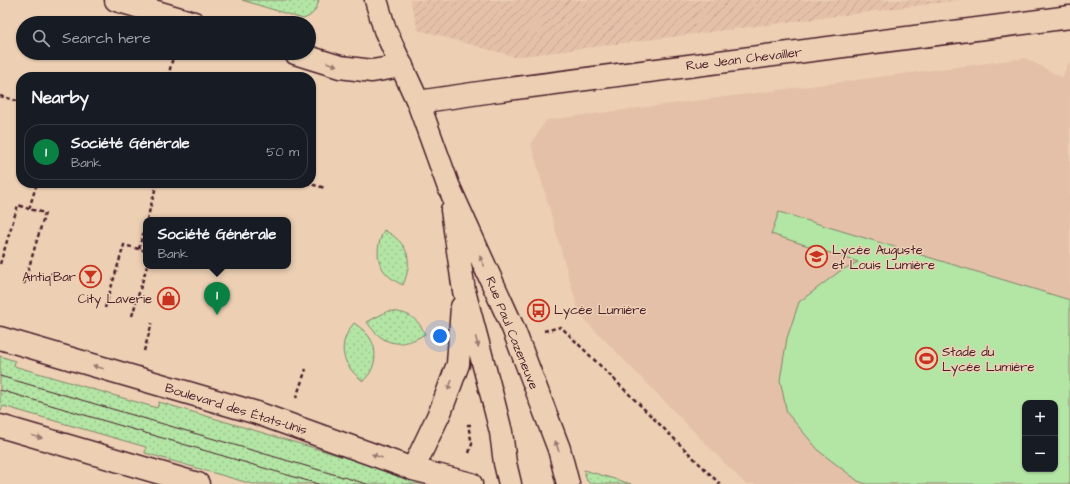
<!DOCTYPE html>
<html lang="en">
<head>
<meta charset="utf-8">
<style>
	:root { --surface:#171b24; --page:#20242c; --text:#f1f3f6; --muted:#9ea1a6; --line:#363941; --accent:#0b8043 }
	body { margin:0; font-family:"Architects Daughter",sans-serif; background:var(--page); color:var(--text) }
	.controls { position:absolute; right:12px; bottom:12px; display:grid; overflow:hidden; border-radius:8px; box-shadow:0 1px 3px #0004 }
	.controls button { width:36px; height:36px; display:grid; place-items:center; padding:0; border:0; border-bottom:1px solid var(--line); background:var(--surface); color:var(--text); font:20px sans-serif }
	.you { position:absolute; left:440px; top:336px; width:14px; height:14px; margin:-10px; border:3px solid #fff; border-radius:50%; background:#1a73e8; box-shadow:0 0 0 6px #1a73e833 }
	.badge { display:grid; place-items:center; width:26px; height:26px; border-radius:50%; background:var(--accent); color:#fff; font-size:13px; font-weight:700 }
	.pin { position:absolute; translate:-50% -33px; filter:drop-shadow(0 1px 2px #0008) }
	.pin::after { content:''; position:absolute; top:21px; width:14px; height:12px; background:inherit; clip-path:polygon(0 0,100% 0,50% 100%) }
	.popup { position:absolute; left:143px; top:217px; width:148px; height:52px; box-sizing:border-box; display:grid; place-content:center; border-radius:8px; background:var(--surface); filter:drop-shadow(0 1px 3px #0005); font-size:13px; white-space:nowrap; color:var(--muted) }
	.popup b { font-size:15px; color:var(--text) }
	.popup::after { content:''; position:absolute; left:50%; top:100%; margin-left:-8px; border:8px solid transparent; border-top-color:var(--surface) }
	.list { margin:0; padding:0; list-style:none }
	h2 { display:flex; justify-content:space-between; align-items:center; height:52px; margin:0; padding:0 16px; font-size:17px }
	h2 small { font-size:13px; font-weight:400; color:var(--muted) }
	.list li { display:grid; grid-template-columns:26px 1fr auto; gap:12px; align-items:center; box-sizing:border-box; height:56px; margin:0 8px 8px; padding:0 8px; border:1px solid var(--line); border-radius:16px }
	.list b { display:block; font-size:15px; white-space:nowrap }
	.list p { margin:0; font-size:13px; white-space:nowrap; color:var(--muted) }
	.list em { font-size:13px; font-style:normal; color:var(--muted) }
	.icon { flex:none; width:22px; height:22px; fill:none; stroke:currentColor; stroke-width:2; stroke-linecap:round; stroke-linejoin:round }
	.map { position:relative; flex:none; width:1070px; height:484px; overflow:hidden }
	.search { position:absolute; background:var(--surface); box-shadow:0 1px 3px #0004; left:16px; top:16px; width:300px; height:44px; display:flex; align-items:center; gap:10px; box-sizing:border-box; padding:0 14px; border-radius:22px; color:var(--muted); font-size:15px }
	.panel { position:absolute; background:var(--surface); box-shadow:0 1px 3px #0004; left:16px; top:72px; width:300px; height:116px; border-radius:16px }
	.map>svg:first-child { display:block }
	.built { fill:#e5c0a9; fill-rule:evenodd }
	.industrial { fill:url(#industrial-furrows) }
	.grass { fill:url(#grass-dots); stroke:#7e8268 }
	.pitch { fill:#b3e5a5; stroke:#7e8268; fill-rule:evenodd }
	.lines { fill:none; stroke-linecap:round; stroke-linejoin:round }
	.street-casing { stroke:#4a1f2b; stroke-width:25 }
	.secondary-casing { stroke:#4a1f2b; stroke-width:25 }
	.path { stroke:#4a1f2b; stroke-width:2.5; stroke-dasharray:4 3; stroke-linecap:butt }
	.street { stroke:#edd0b4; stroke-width:22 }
	.secondary { stroke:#edd0b4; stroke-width:22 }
	.tram { stroke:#4a1f2b; stroke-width:1 }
	.oneway { fill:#9c7870 }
	.labels { text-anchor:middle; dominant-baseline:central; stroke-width:3; stroke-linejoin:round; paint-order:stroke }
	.street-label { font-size:13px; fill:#4a1f2b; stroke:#edd0b4 }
	.poi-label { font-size:13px; fill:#4a1f2b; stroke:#edd0b4; text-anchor:start }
</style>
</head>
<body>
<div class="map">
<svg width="1070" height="484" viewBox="0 0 1070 484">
	<defs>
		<pattern id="industrial-furrows" width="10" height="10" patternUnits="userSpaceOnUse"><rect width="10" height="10" fill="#e5c0a9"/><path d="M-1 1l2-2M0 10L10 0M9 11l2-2" fill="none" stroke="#c6a592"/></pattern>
		<pattern id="grass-dots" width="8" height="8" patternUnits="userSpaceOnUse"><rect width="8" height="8" fill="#b3e5a5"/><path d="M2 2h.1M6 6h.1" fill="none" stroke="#9bc48e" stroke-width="1.8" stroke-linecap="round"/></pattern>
	</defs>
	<rect width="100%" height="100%" fill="#edd0b4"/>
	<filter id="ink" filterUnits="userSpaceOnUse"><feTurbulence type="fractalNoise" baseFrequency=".025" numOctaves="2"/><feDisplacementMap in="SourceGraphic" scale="8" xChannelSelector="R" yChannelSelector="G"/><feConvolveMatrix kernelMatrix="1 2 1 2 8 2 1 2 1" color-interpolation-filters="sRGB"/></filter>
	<g filter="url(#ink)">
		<path class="built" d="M1025 58 1062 77 1070 61V484H745L579 314 531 144 546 120ZM1025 403H1055V469H1025Z"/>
		<path class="industrial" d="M410 0H962L515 57 418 30Z"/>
		<path class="grass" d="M242 0H319C316 10 313 16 303 19Z
			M384 230C408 243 414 259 403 285 378 274 372 254 384 230Z
			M388 311C406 312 417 316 425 334 401 349 383 346 367 322Z
			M354 323C360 327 366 332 370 338 379 352 375 371 363 381 340 364 337 344 354 323Z
			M0 356 15 361 14 366 157 408 159 402 435 484H252L145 453 146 447 3 406 1 411 0 410Z
			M584 470 631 484H591L587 481Z"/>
		<path class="pitch" d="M779 212 1070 300V484H866L858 481 820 452 787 413 780 380 787 338 799 302 840 271 858 262 771 234ZM1025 403H1055V469H1025Z"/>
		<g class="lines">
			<defs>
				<path id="street" d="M116 0 194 23
					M295 53 340 67 372 71 402 66
					M418 102 493 91 1070 17"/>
				<path id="secondary" d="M376 0 385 30 418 102 448 185 513 328 559 449 568 484
					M452 210 464 291 492 396 501 432 505 463 510 484
					M0 338 257 413 413 469 471 484
					M0 426 198 484
					M413 469 441 410 458 364 462 307"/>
			</defs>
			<use href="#street" class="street-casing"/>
			<use href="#secondary" class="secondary-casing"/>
			<path class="path" d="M168 77 174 53
				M0 96 21 102
				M306 183 325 188
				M147 220 157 183
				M139 249 146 223
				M0 264 18 205 29 209
				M24 284 45 213 29 209 37 183
				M105 308 124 245 146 251
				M132 316 147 266
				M544 331 561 327 720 484
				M144 351 152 323
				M296 398 306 369
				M469 453 472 444 468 425H471"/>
			<use href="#street" class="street"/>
			<use href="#secondary" class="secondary"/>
			<path class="tram" d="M0 376 367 484
				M0 390 318 484"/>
		</g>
		<defs><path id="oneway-solid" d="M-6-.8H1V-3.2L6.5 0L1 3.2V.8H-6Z"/></defs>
		<g class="oneway">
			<use href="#oneway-solid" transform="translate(332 64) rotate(17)"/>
			<use href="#oneway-solid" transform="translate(482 261) rotate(-114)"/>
			<use href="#oneway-solid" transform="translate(477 342) rotate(75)"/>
			<use href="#oneway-solid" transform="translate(98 367) rotate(-163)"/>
			<use href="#oneway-solid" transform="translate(450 385) rotate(111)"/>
			<use href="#oneway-solid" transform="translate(37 437) rotate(16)"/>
			<use href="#oneway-solid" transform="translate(557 446) rotate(-109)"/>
			<use href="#oneway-solid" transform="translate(377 456) rotate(-160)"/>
		</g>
	</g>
	<defs>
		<symbol id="school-ring" viewBox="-11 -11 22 22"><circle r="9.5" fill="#edd0b4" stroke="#c8321e" stroke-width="1.5"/><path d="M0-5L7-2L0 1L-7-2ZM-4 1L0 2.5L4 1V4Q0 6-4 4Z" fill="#c8321e"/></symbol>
		<symbol id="bar-ring" viewBox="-11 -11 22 22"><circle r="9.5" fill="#edd0b4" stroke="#c8321e" stroke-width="1.5"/><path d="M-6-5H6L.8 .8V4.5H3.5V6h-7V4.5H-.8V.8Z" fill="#c8321e"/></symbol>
		<symbol id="shop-ring" viewBox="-11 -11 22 22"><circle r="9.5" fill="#edd0b4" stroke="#c8321e" stroke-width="1.5"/><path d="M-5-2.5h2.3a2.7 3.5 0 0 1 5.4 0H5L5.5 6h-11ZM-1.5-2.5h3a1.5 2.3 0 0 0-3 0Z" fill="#c8321e"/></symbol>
		<symbol id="bus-ring" viewBox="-11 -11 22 22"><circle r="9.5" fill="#edd0b4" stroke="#c8321e" stroke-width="1.5"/><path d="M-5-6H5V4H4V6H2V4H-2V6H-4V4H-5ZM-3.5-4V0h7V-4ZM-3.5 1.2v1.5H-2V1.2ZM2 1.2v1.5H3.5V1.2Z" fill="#c8321e"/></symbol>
		<symbol id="stadium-ring" viewBox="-11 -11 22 22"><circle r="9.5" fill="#edd0b4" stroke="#c8321e" stroke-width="1.5"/><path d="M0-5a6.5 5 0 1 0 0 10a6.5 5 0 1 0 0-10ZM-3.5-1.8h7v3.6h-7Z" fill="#c8321e"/></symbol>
	</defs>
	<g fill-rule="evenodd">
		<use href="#school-ring" x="804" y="244" width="25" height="25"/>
		<use href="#bar-ring" x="78" y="264" width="25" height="25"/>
		<use href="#shop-ring" x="156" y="286" width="25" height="25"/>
		<use href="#bus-ring" x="526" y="298" width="25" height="25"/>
		<use href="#stadium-ring" x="914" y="346" width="25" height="25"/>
	</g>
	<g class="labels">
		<g class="street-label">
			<text transform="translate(744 59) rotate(-7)">Rue Jean Chevailler</text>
			<text transform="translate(512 333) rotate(68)">Rue Paul Cazeneuve</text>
			<text transform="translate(236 409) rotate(17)">Boulevard des États-Unis</text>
		</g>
		<g class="poi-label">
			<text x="832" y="250">Lycée Auguste<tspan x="832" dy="15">et Louis Lumière</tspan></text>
			<text x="76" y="277" text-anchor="end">Antiq'Bar</text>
			<text x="152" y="299" text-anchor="end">City Laverie</text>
			<text x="554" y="310">Lycée Lumière</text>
			<text x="942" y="352">Stade du<tspan x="942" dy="15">Lycée Lumière</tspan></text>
		</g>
	</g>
</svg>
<div class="controls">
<button>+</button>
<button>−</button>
</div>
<div class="you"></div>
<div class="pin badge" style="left:217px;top:315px">1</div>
<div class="popup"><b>Société Générale</b>Bank</div>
<div class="search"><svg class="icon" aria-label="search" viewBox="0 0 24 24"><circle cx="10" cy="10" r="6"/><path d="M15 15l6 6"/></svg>Search here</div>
<section class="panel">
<h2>Nearby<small></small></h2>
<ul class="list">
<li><span class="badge">1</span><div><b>Société Générale</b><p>Bank</p></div><em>50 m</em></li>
</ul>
</section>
</div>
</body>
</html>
